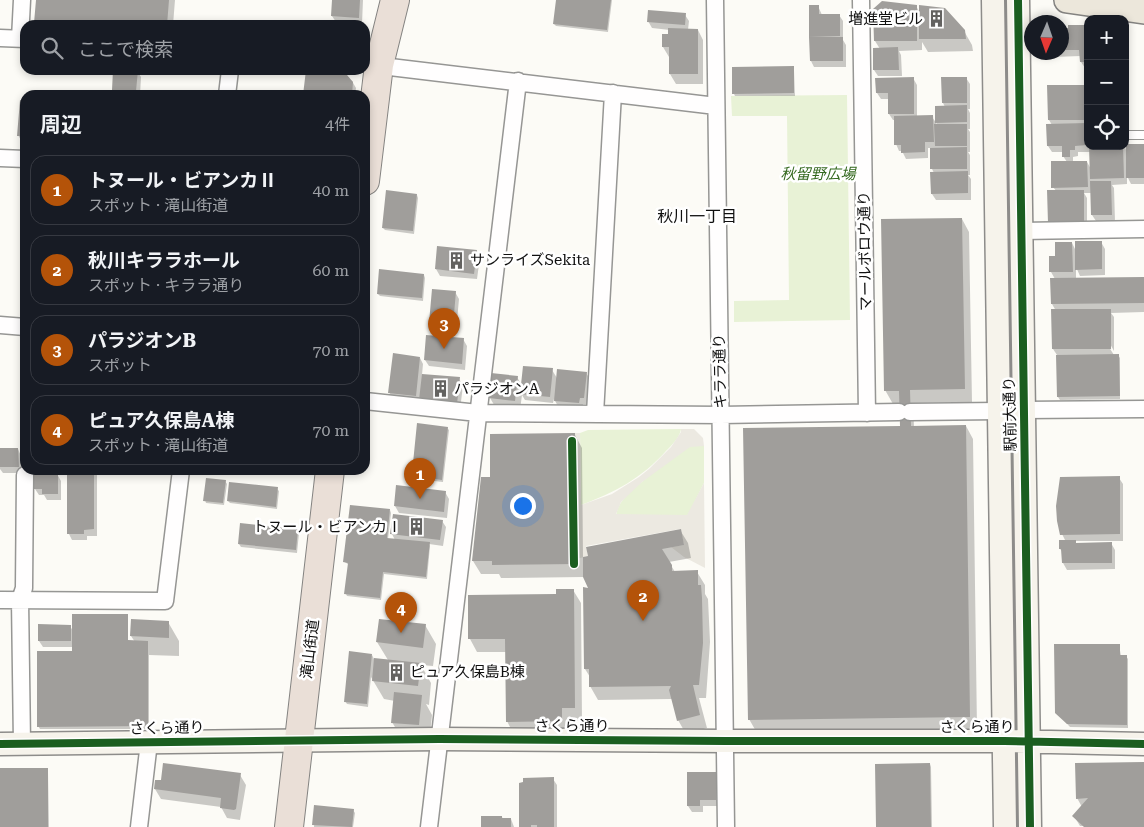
<!DOCTYPE html>
<html lang="ja">
<head>
<meta charset="utf-8">
<style>
	:root { --surface:#171b24; --page:#20242c; --text:#f1f3f6; --muted:#9ea1a6; --line:#363941; --accent:#b45309 }
	body { margin:0; font-family:"Roboto Serif","Noto Sans JP",serif; background:var(--page); color:var(--text) }
	.controls { position:absolute; right:15px; top:15px; display:grid; overflow:hidden; border-radius:10px; box-shadow:0 2px 8px #0003 }
	.controls button { width:45px; height:45px; display:grid; place-items:center; padding:0; border:0; border-bottom:1px solid var(--line); background:var(--surface); color:var(--text); font:25px sans-serif }
	.compass { position:absolute; left:1024px; top:15px; width:45px; height:45px; border-radius:50%; background:var(--surface); box-shadow:0 2px 8px #0003; rotate:182deg }
	.you { position:absolute; left:522px; top:505px; width:18px; height:18px; margin:-12px; border:4px solid #fff; border-radius:50%; background:#1a73e8; box-shadow:0 0 0 8px #1a73e833 }
	.badge { display:grid; place-items:center; width:32px; height:32px; border-radius:50%; background:var(--accent); color:#fff; font-size:16px; font-weight:700 }
	.pin { position:absolute; translate:-50% -41px; filter:drop-shadow(0 1px 2px #0008) }
	.pin::after { content:''; position:absolute; top:26px; width:18px; height:15px; background:inherit; clip-path:polygon(0 0,100% 0,50% 100%) }
	.list { margin:0; padding:0; list-style:none }
	h2 { display:flex; justify-content:space-between; align-items:center; height:65px; margin:0; padding:0 20px; font-size:21px }
	h2 small { font-size:16px; font-weight:400; color:var(--muted) }
	.list li { display:grid; grid-template-columns:32px 1fr auto; gap:15px; align-items:center; box-sizing:border-box; height:70px; margin:0 10px 10px; padding:0 10px; border:1px solid var(--line); border-radius:15px }
	.list b { display:block; font-size:19px; white-space:nowrap }
	.list p { margin:0; font-size:16px; white-space:nowrap; color:var(--muted) }
	.list em { font-size:16px; font-style:normal; color:var(--muted) }
	.icon { flex:none; width:28px; height:28px; fill:none; stroke:currentColor; stroke-width:2; stroke-linecap:round; stroke-linejoin:round }
	.map { position:relative; flex:none; width:1144px; height:827px; overflow:hidden }
	.search { position:absolute; background:var(--surface); box-shadow:0 2px 8px #0003; left:20px; top:20px; width:350px; height:55px; display:flex; align-items:center; gap:12px; box-sizing:border-box; padding:0 18px; border-radius:15px; color:var(--muted); font-size:19px }
	.panel { position:absolute; background:var(--surface); box-shadow:0 2px 8px #0003; left:20px; top:90px; width:350px; height:385px; border-radius:15px }
	.map>svg:first-child { display:block }
	.green { fill:#e8f2d6 }
	.plaza { fill:#ece9e1 }
	.shadow { fill:#0003; fill-rule:evenodd }
	.building { fill:#a09e9b }
	.lines { fill:none; stroke-linecap:round; stroke-linejoin:round }
	.lane-casing { stroke:#969694; stroke-width:10 }
	.street-casing { stroke:#969694; stroke-width:19 }
	.secondary-casing { stroke:#8d8c8a; stroke-width:25 }
	.primary-casing { stroke:#848381; stroke-width:28 }
	.highway-casing { stroke:#848381; stroke-width:30 }
	.lane { stroke:#fffefe; stroke-width:8 }
	.street { stroke:#fffefe; stroke-width:16 }
	.secondary { stroke:#f6f3eb; stroke-width:22 }
	.primary { stroke:#ece7db; stroke-width:25 }
	.highway { stroke:#eadfd7; stroke-width:28 }
	.cycleway-casing { stroke:#fff; stroke-width:11 }
	.cycleway { stroke:#1b5e20; stroke-width:8 }
	.labels { text-anchor:middle; dominant-baseline:central; stroke-width:5; stroke-linejoin:round; paint-order:stroke }
	.poi-label { font-size:15px; fill:#101010; stroke:#fff; text-anchor:start }
	.park-label { font-size:15px; font-style:italic; fill:#34691f; stroke:#fff }
	.street-label { font-size:15px; fill:#101010; stroke:#fff }
	.neighbourhood-label { font-size:16px; fill:#101010; stroke:#fff }
</style>
</head>
<body>
<div class="map">
<svg width="1144" height="827" viewBox="0 0 1144 827">
	<rect width="100%" height="100%" fill="#fcfbf6"/>
	<path class="green" d="M847 95 850 320 734 322V301L789 300 787 116H732L731 96Z
		M681 429C680 437 672 445 666 451 642 478 614 493 581 505L580 433 588 430Z
		M694 445 704 446V483L688 515H616C617 510 619 505 622 501 632 488 680 450 694 445Z"/>
	<path class="plaza" d="M681 429H694L703 438 704 446 690 447 642 482 621 502 616 514 687 515 704 483 705 568 684 557 671 547 684 545 680 529 586 546 588 556 576 559 575 433H580L581 505 612 494 639 477 649 469 671 447 681 432Z"/>
	<path class="shadow" d="M37 0H175L173 25H37Z
		M334 0H363L362 24 336 22 332 16Z
		M557 0H612L608 32 556 26 554 24Z
		M810 6H818L822 15H839L843 21V40L846 45V67H814L811 61Z
		M916 6 920 13 964 31 972 45 973 51 928 52 922 42V50L899 51 901 55 902 76H878L874 70 880 49 875 41Z
		M685 15 689 21 688 30H698L703 40V84H676L670 74V57H669L663 47 670 36V30L652 28 648 21Z
		M1086 26 1088 30V68H1085L1081 62V56L1053 57 1050 52H1062V33L1065 29Z
		M793 67 794 70 795 96H735L734 94Z
		M114 70 137 71 141 77 140 95H116L113 89Z
		M913 78 917 85V117H932L937 124 936 107H945L943 103 942 78H966L970 84V109H968L970 113V129H968L970 132V152H968L970 155V175H968L971 179V200H936L932 194 934 173 932 169 931 148H928V158L906 159 902 151H899L896 144 895 120H893L889 114V99H881L877 93Z
		M352 81 356 88 355 95H304Z
		M1086 86 1088 89V146H1124L1127 151 1144 145V184H1131L1127 176V184L1112 185 1114 188 1115 221H1096L1092 215V193H1084L1087 198V229L1053 187 1067 162 1063 156V152H1052L1048 146 1052 125 1049 120ZM1078 152H1091V169L1087 162H1073V157L1078 156Z
		M25 102V147L18 135Z
		M417 195 418 198 414 234 385 230 383 228Z
		M962 219 969 232 972 402 913 403 914 427 966 426 973 439 977 729 757 733 749 719 903 427 901 404H893L885 390Z
		M1101 242 1105 249V275L1080 276 1076 267V279L1144 278V312L1111 313 1114 317V351L1109 342 1107 344 1114 355H1118L1120 358V399L1060 400 1058 397 1057 355 1053 349 1056 311 1052 304 1055 279 1051 272 1056 257 1072 243 1076 251Z
		M438 247 476 251 480 257 477 279 440 276 436 269Z
		M424 275 425 278 423 301 380 296 378 294Z
		M455 292 459 299 456 332 434 329 430 323Z
		M463 339 467 346 465 370 429 366 425 360Z
		M420 358 423 364 422 375 459 379 463 385 460 410 424 406 419 397V402L393 399 389 392Z
		M552 370 557 378 586 373 590 379 588 404H583L582 409 559 408 554 399 553 403 525 400 522 395 520 410 496 408 490 398 517 377 522 386Z
		M447 428 449 430 443 482 416 479 415 476 416 466 414 463Z
		M575 435 582 448 583 558 680 530 688 543 691 558 669 562 675 572H697L705 585V594L708 599 710 642 706 698H699L707 728 686 734 678 720 672 699 598 700 590 686V677L585 669 590 589 584 577 501 578 499 574H481L473 561 482 478H491Z
		M0 449H18L21 456 22 473H3L0 469Z
		M69 470H97V536H87V540H72L69 534Z
		M57 474 61 481V500H47L44 495H39L35 489Z
		M1119 478 1123 484V541H1074L1076 544 1111 543 1115 550V569L1067 570 1063 563V552L1060 549 1066 542 1062 534Z
		M225 481 227 484 224 505 206 503 205 500Z
		M397 487 445 492 449 499 447 518 399 513 395 506Z
		M277 489 279 491 277 509 230 503 228 501Z
		M390 510 391 513 388 539 395 540 392 534 442 521 446 527 443 546 429 544 430 546 427 579 384 574 381 600 347 596 346 594 349 565 345 562Z
		M297 531 299 533 297 553 241 547 239 544Z
		M573 590 581 603 582 721H569V734L514 735 507 721 506 652H477L470 639 469 597 557 596Z
		M127 615 128 618V642H135L131 636 168 622 179 641V656L149 655V729H40L38 726 73 652V647H43L39 641 70 626 73 631Z
		M425 625 436 644 433 666 421 665 431 683 429 705 426 704 432 715 429 744 403 741 392 722 395 701 384 699 371 677 368 707 347 704 345 701 372 655 374 659 388 660 377 642Z
		M1119 645 1121 656H1126L1128 659V728L1070 727 1057 713Z
		M1144 763V827L1080 826 1074 816 1082 807 1077 798Z
		M930 764 931 767 932 827H877Z
		M0 769H47L48 772 49 827H0Z
		M715 773 719 780V806H703V812H692L688 806Z
		M240 775 246 785 240 820 227 818 221 807 161 799 155 789Z
		M553 779 557 785V827H521Z
		M315 806 353 810 355 813 353 827H314Z
		M502 817 503 819H511L514 827H482Z"/>
	<path class="building" d="M36 0H169L167 25H36L34 23Z
		M332 0H360L359 18 331 16Z
		M556 0H611L607 30 553 24Z
		M882 1 917 5V41H874L873 9Z
		M809 5H819V14H840V36L809 37Z
		M919 5 945 8 965 30 966 39H919Z
		M648 10 686 13 685 25 647 22Z
		M1068 25H1086L1087 62H1080L1079 50H1062V31L1064 28H1068Z
		M668 28 698 29V74H669V47H662V34H668Z
		M809 37H843V61H810Z
		M898 47 899 70H873V48Z
		M794 66V93L732 94V67Z
		M113 70H138L136 91 112 90Z
		M306 70 347 75 353 82 352 95H303Z
		M914 77V114H888V93H876L875 78Z
		M941 77H967V103H942Z
		M1047 85H1087V120H1048Z
		M20 100H25V136H17Z
		M967 105V122L935 123V106Z
		M933 115 934 142H925V152L901 153V145H894V116Z
		M1087 123V145L1075 146V150H1070V157H1062V146H1047L1046 124Z
		M934 124H967V146H935Z
		M1126 144H1144V178H1126Z
		M1089 146H1123L1124 178 1090 179Z
		M967 147V169H930V148Z
		M1051 161H1087L1088 187 1051 188Z
		M968 171V193L931 194 930 172Z
		M1090 181H1111L1112 215H1091Z
		M386 190 417 194 413 231 382 228Z
		M1047 190H1084V223H1048Z
		M962 218 965 389 910 390 911 426 966 425 970 717 748 720 743 428 900 426 899 391H884L881 219Z
		M1075 241H1102V269L1075 270Z
		M1055 242H1072L1073 272H1049V256H1055Z
		M437 246 477 250 474 274 435 269Z
		M379 269 424 274 422 298 377 294Z
		M1144 277V303L1051 304 1050 278Z
		M432 289 456 291 453 326 429 323Z
		M1051 309H1111V349H1052Z
		M426 335 464 338 462 364 424 360Z
		M393 353 420 357 416 396 388 393Z
		M1119 354 1120 396 1057 397 1056 355Z
		M523 366 553 368 550 397 520 394Z
		M557 369 587 372 584 398H580L579 403 554 401Z
		M491 373 518 376 515 401 489 398Z
		M422 374 460 377 457 404 419 400Z
		M417 423 448 427 442 480 413 476 415 463H413Z
		M575 433 576 564 492 565V561H472L481 477H490V434Z
		M0 448H18L19 467H0Z
		M67 470H94V529L84 530V534H67Z
		M34 473H58V494H42V489H34Z
		M1120 476V534L1060 535 1057 521 1056 506 1060 477Z
		M206 478 226 480 223 503 203 501Z
		M229 482 278 487 276 507 227 501Z
		M396 485 446 491 444 512 394 506Z
		M350 505 390 509 387 538 430 542 426 577 383 572 380 598 344 594 348 563 343 562Z
		M393 514 443 520 440 540 390 534Z
		M240 523 298 529 296 550 238 544Z
		M681 529 684 545 662 549 672 565V571L698 570V585H701L702 598 703 643 699 685H693L700 715 677 721 669 690 671 686 589 687V669H584L583 587 588 588 583 577V557L588 556 586 547Z
		M1059 540H1076V543L1112 542V563H1062L1061 549H1059Z
		M556 589H574L575 708H562V721L506 722 505 639H468V595L556 594Z
		M72 614H128V640L148 641V726L37 727V651H72Z
		M131 619 169 621V638L130 636Z
		M379 619 426 624 423 648 376 642Z
		M38 624 71 625V641H38Z
		M1054 644H1120V655H1127V725L1067 724 1055 713Z
		M349 651 372 654 367 704 344 702Z
		M374 658 421 663 418 686 372 681Z
		M394 692 422 695 419 725 391 723Z
		M1144 762V827H1084L1072 816 1088 798 1076 799 1075 763Z
		M163 763 241 773 236 809 234 810 220 808 221 798 154 789 155 780H161Z
		M930 763 931 827H876L875 764Z
		M0 768H48V827H0Z
		M687 772H716V800H700V806H687Z
		M554 777V827H537V825H531V827H519V783L523 782V778Z
		M314 805 354 809 352 827 312 825Z
		M481 816H502V818H511V827H481Z"/>
	<g class="lines">
		<defs>
			<path id="lane" d="M1125 135H1144"/>
			<path id="street" d="M715 0 726 827
				M861 0 867 413
				M0 38 25 39
				M20 39 22 0
				M365 64 716 106
				M227 95 230 70
				M0 158 25 159
				M1021 231 1144 229
				M0 325 25 327
				M365 401 478 413 721 415 899 412
				M1023 410 1144 409
				M910 412 999 411
				M595 414 613 93
				M0 600 165 601 181 470
				M22 744 20 600 24 588 25 475
				M139 827 149 742
				M429 827 518 81"/>
			<path id="secondary" d="M993 0 1005 827
				M1018 0 1030 827
				M0 744 439 739 725 741H1004L1144 744"/>
			<path id="primary" d="M1067 0 1144 11"/>
			<path id="highway" d="M365 181 379 65 395 0
				M289 827 330 470"/>
		</defs>
		<use href="#lane" class="lane-casing"/>
		<use href="#street" class="street-casing"/>
		<use href="#secondary" class="secondary-casing"/>
		<use href="#primary" class="primary-casing"/>
		<use href="#highway" class="highway-casing"/>
		<use href="#lane" class="lane"/>
		<use href="#street" class="street"/>
		<use href="#secondary" class="secondary"/>
		<use href="#primary" class="primary"/>
		<use href="#highway" class="highway"/>
		<defs>
			<path id="cycleway" d="M1018 0 1030 827
				M572 441 574 564
				M0 744 439 739 725 741H1004L1144 744"/>
		</defs>
		<use href="#cycleway" class="cycleway-casing"/>
		<use href="#cycleway" class="cycleway"/>
	</g>
	<defs>
		<symbol id="building-bare" viewBox="-9 -9 18 18"><path d="M-4-6H4V6H1V3H-1V6H-4ZM-2.5-4.3h1.7v1.8h-1.7ZM.8-4.3h1.7v1.8H.8ZM-2.5-1h1.7V.8h-1.7ZM.8-1h1.7V.8H.8Z" fill="#636260" stroke="#fff" stroke-width="2.5" paint-order="stroke"/></symbol>
	</defs>
	<g fill-rule="evenodd">
		<use href="#building-bare" x="924" y="6" width="25" height="25"/>
		<use href="#building-bare" x="444" y="248" width="25" height="25"/>
		<use href="#building-bare" x="428" y="376" width="25" height="25"/>
		<use href="#building-bare" x="404" y="514" width="25" height="25"/>
		<use href="#building-bare" x="384" y="660" width="25" height="25"/>
	</g>
	<g class="labels">
		<g class="poi-label">
			<text x="923" y="19" text-anchor="end">増進堂ビル</text>
			<text x="470" y="260">サンライズSekita</text>
			<text x="454" y="389">パラジオンA</text>
			<text x="402" y="527" text-anchor="end">トヌール・ビアンカⅠ</text>
			<text x="410" y="672">ピュア久保島B棟</text>
		</g>
		<g class="park-label">
			<text x="818" y="174">秋留野広場</text>
		</g>
		<g class="street-label">
			<text transform="translate(865 251) rotate(-91)">マールボロウ通り</text>
			<text transform="translate(720 371) rotate(-91)">キララ通り</text>
			<text transform="translate(1010 414) rotate(-91)">駅前大通り</text>
			<text transform="translate(310 649) rotate(-83)">滝山街道</text>
			<text x="572" y="726">さくら通り</text>
			<text x="977" y="727">さくら通り</text>
			<text transform="translate(167 728) rotate(-1)">さくら通り</text>
		</g>
		<g class="neighbourhood-label">
			<text x="697" y="216">秋川一丁目</text>
		</g>
	</g>
</svg>
<div class="controls">
<button>+</button>
<button>−</button>
<button><svg class="icon" aria-label="locate" viewBox="0 0 24 24"><circle cx="12" cy="12" r="6"/><path d="M12 2v4M12 18v4M2 12h4M18 12h4"/></svg></button>
</div>
<svg class="compass" viewBox="-18 -18 36 36"><path d="M0-13l5 13h-10z" fill="#e53935"/><path d="M0 13l5-13h-10z" fill="#9ea1a6"/></svg>
<div class="you"></div>
<div class="pin badge" style="left:420px;top:499px">1</div>
<div class="pin badge" style="left:643px;top:621px">2</div>
<div class="pin badge" style="left:444px;top:349px">3</div>
<div class="pin badge" style="left:401px;top:633px">4</div>
<div class="search"><svg class="icon" aria-label="search" viewBox="0 0 24 24"><circle cx="10" cy="10" r="6"/><path d="M15 15l6 6"/></svg>ここで検索</div>
<section class="panel">
<h2>周辺<small>4件</small></h2>
<ul class="list">
<li><span class="badge">1</span><div><b>トヌール・ビアンカⅡ</b><p>スポット · 滝山街道</p></div><em>40 m</em></li>
<li><span class="badge">2</span><div><b>秋川キララホール</b><p>スポット · キララ通り</p></div><em>60 m</em></li>
<li><span class="badge">3</span><div><b>パラジオンB</b><p>スポット</p></div><em>70 m</em></li>
<li><span class="badge">4</span><div><b>ピュア久保島A棟</b><p>スポット · 滝山街道</p></div><em>70 m</em></li>
</ul>
</section>
</div>
</body>
</html>
